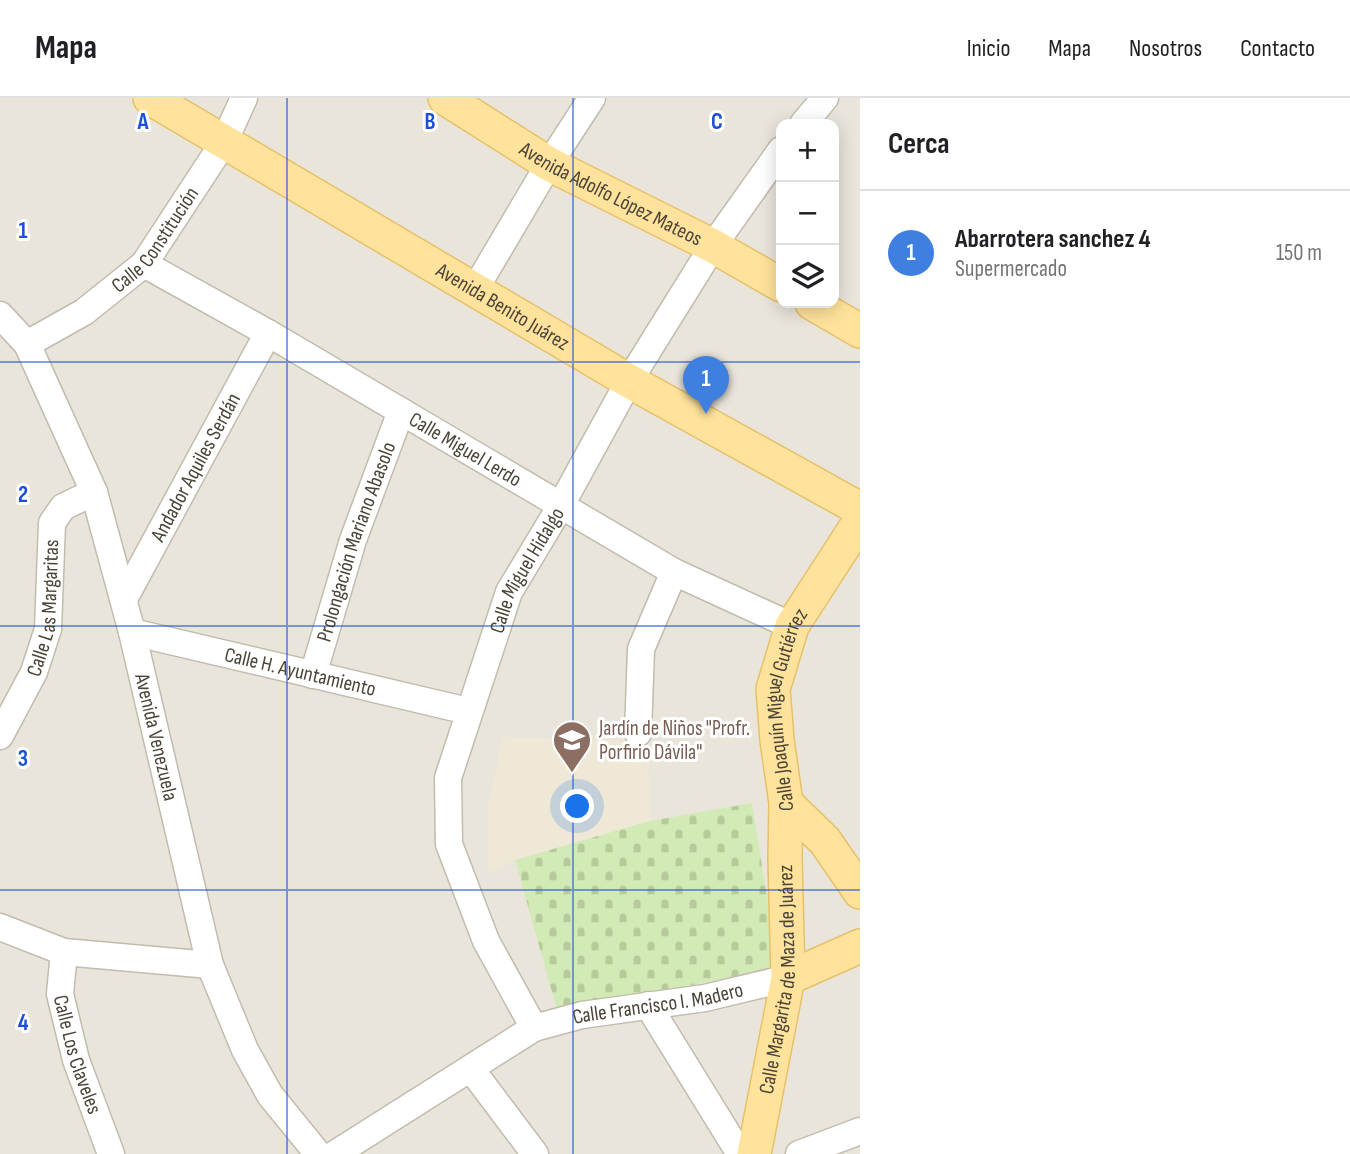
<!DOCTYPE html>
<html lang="es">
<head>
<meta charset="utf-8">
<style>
	:root { --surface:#fff; --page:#f2f2f2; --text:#202124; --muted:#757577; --line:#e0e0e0; --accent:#db2777 }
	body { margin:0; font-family:"Sofia Sans Condensed",sans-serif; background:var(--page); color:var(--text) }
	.controls { position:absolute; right:21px; top:21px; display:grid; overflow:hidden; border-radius:14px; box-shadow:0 4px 18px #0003 }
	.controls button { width:63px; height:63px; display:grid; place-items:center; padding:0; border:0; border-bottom:2px solid var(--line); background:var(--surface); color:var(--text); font:35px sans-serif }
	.you { position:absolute; left:578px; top:709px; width:24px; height:24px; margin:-18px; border:5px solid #fff; border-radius:50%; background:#1a73e8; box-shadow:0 0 0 10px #1a73e833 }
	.badge { display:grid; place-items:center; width:46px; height:46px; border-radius:50%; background:var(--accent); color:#fff; font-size:23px; font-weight:700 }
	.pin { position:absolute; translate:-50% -58px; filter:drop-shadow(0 2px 4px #0008) }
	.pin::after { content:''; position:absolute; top:37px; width:24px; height:21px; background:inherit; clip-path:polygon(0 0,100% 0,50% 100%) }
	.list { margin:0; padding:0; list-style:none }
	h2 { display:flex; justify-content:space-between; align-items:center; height:91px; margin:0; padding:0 28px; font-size:30px }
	h2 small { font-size:23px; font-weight:400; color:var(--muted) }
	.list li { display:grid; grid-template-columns:46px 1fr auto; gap:21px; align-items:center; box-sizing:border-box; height:126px; padding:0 28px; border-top:2px solid var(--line) }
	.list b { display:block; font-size:26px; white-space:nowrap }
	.list p { margin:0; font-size:23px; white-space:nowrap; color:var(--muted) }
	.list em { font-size:23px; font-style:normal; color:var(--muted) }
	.icon { flex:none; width:38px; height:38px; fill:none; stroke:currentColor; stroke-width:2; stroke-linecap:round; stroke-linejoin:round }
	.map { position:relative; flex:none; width:860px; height:1056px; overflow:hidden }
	header { display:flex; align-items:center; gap:42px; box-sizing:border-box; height:98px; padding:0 35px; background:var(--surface); border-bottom:2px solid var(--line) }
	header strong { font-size:33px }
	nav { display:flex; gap:38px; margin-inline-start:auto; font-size:24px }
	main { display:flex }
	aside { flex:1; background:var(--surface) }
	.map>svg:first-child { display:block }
	.residential { fill:#eae5da; fill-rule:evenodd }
	.education { fill:#efe8d6 }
	.cemetery { fill:url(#cemetery-stones) }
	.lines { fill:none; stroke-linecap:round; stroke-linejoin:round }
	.minor-casing { stroke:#c2bbae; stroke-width:29 }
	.major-casing { stroke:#e6c16a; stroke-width:36 }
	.minor { stroke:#fff; stroke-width:26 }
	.major { stroke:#ffe39c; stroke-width:33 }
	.grid { fill:none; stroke:#1d4ed8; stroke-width:2; stroke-opacity:0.55 }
	.labels { text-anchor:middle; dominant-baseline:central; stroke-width:6; stroke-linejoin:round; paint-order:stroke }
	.street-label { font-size:21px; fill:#4b4439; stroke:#fff }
	.education-label { font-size:21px; fill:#785e54; stroke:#fff; text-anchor:start }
	.grid-label { font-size:23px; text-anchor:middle; font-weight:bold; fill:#1d4ed8; stroke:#fff; stroke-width:6; stroke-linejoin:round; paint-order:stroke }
</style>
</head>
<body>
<header>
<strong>Mapa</strong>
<nav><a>Inicio</a><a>Mapa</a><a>Nosotros</a><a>Contacto</a></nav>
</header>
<main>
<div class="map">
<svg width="860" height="1056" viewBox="0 0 860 1056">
	<defs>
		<pattern id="cemetery-stones" width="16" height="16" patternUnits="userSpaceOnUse" patternTransform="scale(1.75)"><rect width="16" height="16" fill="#d2eab5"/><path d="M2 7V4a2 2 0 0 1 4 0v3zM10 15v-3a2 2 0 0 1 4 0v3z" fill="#b6ca9c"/></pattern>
	</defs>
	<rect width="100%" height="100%" fill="#f6f3ec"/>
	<path class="residential" d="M0 0H860V1056H0ZM781 26H834V205H781Z"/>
	<path class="education" d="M503 639 648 644 650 723 515 762 488 774V709Z"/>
	<path class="cemetery" d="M752 705 778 869 558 915 515 762 650 723Z"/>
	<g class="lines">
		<defs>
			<g id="minor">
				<path d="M803 26 825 0"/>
				<path id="s1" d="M144 166 268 235 674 474 792 528"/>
				<path d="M474 193 549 66 592 0"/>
				<path id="s2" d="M0 217 27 246 94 394 132 534 210 867 245 952 270 997 318 1056"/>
				<path id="s3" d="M27 246 84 214 144 166 224 44 244 0"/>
				<path id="s4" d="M124 501 268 235"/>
				<path id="s5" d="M132 534 468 613"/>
				<path id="s6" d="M313 577 353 442 401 313"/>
				<path d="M638 635 641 551 674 474"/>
				<path id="s7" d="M0 638 34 574 48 531 52 425 63 409 94 394"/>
				<path d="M0 829 64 854 210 867"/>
				<path id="s8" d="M64 854 60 896 76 962 111 1056"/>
				<path d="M648 907 740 1056"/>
				<path id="s9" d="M534 930 486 843 449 746 448 680 509 494 560 409 629 283 713 148 781 52"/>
				<path d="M471 971 535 1056"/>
				<path id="s10" d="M335 1056 534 930 582 917 705 900 788 880"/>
				<path d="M799 1056 860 1033"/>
			</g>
			<g id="major">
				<path id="s11" d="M150 0 629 283 860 411"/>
				<path id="s12" d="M445 0 549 66 713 148 781 187"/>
				<path d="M812 205 860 233"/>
				<path d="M786 705 825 743 860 794"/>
				<path d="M788 880 860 848"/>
				<path id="s13" d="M754 1056 788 880 785 761 786 705 777 642 773 591 792 528 860 423"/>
			</g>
		</defs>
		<use href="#minor" class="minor-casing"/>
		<use href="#major" class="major-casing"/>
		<use href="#minor" class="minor"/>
		<use href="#major" class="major"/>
	</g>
	<path class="grid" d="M287 0V1056M573 0V1056M0 264H860M0 528H860M0 792H860"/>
	<defs>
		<symbol id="school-pin" viewBox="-11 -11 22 30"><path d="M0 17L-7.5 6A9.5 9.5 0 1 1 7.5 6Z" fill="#8d6e63" stroke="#fff"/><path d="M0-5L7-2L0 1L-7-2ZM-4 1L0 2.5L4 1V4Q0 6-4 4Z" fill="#fff"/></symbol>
	</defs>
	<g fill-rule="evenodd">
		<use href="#school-pin" x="550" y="620" width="44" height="60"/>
	</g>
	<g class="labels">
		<g class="street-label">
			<text stroke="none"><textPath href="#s12" startOffset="192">Avenida Adolfo López Mateos</textPath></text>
			<text stroke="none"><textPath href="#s3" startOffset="168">Calle Constitución</textPath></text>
			<text stroke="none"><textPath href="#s11" startOffset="410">Avenida Benito Juárez</textPath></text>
			<text stroke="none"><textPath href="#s1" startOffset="371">Calle Miguel Lerdo</textPath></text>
			<text stroke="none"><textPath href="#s4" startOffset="150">Andador Aquiles Serdán</textPath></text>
			<text stroke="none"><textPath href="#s6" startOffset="140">Prolongación Mariano Abasolo</textPath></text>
			<text stroke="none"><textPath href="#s9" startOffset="492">Calle Miguel Hidalgo</textPath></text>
			<text stroke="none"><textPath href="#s7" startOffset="138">Calle Las Margaritas</textPath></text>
			<text stroke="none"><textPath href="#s5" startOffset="173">Calle H. Ayuntamiento</textPath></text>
			<text stroke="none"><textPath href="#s13" startOffset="450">Calle Joaquín Miguel Gutiérrez</textPath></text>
			<text stroke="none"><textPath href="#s2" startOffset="455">Avenida Venezuela</textPath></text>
			<text stroke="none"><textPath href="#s13" startOffset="177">Calle Margarita de Maza de Juárez</textPath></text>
			<text stroke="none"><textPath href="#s10" startOffset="362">Calle Francisco I. Madero</textPath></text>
			<text stroke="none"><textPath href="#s8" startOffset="105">Calle Los Claveles</textPath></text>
		</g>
		<g class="education-label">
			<text x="599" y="630">Jardín de Niños "Profr.<tspan x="599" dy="24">Porfirio Dávila"</tspan></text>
		</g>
	</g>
	<g class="grid-label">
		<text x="143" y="31">A</text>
		<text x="430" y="31">B</text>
		<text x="717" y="31">C</text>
		<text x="23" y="140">1</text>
		<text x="23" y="404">2</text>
		<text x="23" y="668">3</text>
		<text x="23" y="932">4</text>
	</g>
</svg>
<div class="controls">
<button>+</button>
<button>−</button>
<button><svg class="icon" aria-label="layers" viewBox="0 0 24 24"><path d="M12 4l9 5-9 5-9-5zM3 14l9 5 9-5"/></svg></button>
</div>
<div class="you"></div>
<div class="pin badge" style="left:706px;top:316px;background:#3f7fe0">1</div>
</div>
<aside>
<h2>Cerca<small></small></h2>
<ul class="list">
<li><span class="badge" style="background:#3f7fe0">1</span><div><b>Abarrotera sanchez 4</b><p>Supermercado</p></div><em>150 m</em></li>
</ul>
</aside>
</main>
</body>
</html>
